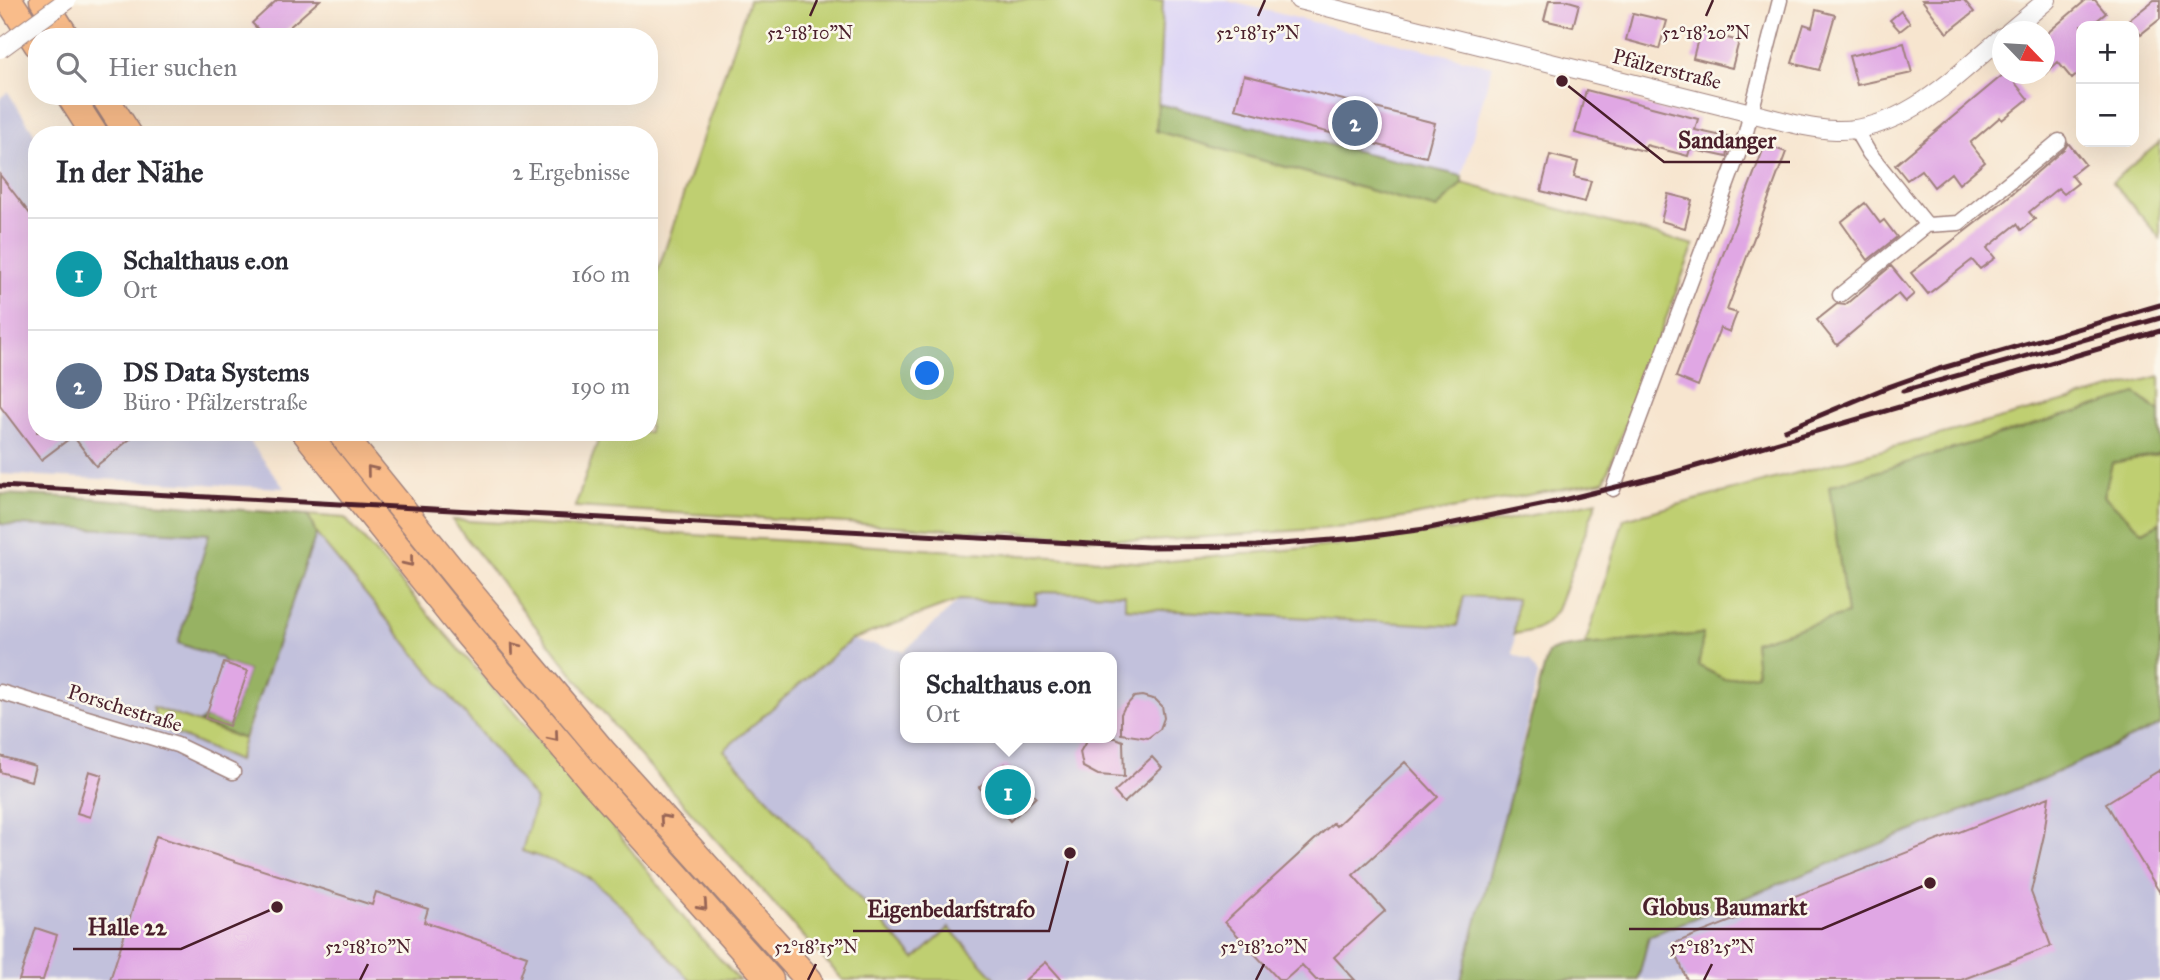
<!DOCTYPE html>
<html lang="de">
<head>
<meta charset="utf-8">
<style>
	:root { --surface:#fff; --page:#f7f7f7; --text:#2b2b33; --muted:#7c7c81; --line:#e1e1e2; --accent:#db2777 }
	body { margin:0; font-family:"IM FELL Great Primer",serif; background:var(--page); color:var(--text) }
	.controls { position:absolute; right:21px; top:21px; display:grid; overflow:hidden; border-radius:14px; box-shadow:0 7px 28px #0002 }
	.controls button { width:63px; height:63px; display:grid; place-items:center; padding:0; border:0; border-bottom:2px solid var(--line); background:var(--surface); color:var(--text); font:35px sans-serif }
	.compass { position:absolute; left:1992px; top:21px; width:63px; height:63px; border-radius:50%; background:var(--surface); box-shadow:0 7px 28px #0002; rotate:115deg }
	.you { position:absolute; left:928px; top:374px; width:24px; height:24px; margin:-18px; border:5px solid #fff; border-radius:50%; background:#1a73e8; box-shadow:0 0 0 10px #1a73e833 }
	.badge { display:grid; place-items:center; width:46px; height:46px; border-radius:50%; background:var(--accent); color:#fff; font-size:23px; font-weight:700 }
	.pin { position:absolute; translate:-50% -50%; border:4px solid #fff; box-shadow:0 2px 7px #0006 }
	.popup { position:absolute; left:900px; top:652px; width:217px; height:91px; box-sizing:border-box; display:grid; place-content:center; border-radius:14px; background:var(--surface); filter:drop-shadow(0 2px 5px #0005); font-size:23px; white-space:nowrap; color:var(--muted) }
	.popup b { font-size:26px; color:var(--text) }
	.popup::after { content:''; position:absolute; left:50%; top:100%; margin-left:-14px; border:14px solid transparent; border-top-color:var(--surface) }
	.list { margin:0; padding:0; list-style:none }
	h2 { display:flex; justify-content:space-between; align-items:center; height:91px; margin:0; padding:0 28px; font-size:30px }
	h2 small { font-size:23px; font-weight:400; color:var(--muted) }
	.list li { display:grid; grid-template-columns:46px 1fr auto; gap:21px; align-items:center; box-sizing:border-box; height:112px; padding:0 28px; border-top:2px solid var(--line) }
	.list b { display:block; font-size:26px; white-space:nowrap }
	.list p { margin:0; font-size:23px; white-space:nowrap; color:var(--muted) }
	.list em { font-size:23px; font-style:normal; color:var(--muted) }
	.icon { flex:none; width:38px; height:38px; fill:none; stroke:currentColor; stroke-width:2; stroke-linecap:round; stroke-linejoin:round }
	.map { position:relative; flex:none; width:2160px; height:980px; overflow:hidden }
	.search { position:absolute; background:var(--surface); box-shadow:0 7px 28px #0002; left:28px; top:28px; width:630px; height:77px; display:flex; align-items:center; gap:18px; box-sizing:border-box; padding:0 24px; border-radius:28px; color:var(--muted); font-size:26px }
	.panel { position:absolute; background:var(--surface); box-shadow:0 7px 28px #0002; left:28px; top:126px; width:630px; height:315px; border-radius:28px }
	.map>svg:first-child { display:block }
	.built { fill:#ddd5f6 }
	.industrial { fill:#c2c1dc; fill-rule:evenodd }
	.green { fill:#bfcf71; stroke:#84774e; stroke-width:2 }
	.forest { fill:#97b263; stroke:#706847; stroke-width:2 }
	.building { fill:#e0a7e4 }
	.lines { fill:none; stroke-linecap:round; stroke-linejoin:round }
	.minor-casing { stroke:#a0827d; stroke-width:17 }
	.tertiary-casing { stroke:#a0827d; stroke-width:20 }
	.motorway-casing { stroke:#a0827d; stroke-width:29 }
	.minor { stroke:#fff; stroke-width:14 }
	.tertiary { stroke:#fff; stroke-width:18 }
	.motorway { stroke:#f9bc8a; stroke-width:26 }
	.rail { stroke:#4a1f2b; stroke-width:5 }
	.tertiary-bridge-casing { stroke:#a0827d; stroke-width:20; stroke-linecap:butt }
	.tertiary-bridge { stroke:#fff; stroke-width:18 }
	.oneway { stroke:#996656 }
	.ticks { fill:none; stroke:#4a1f2b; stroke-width:2.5 }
	.labels { text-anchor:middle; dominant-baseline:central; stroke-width:5; stroke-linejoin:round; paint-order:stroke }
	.street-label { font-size:21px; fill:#4a1f2b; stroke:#fbf7ec }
	.ticks-label { font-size:18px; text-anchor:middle; fill:#4a1f2b; stroke:#fbf7ec; stroke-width:5; stroke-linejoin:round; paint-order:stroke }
	.leader { fill:none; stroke:#4a1f2b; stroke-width:2.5 }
	.callout-dot { fill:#4a1f2b; stroke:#fbf7ec; stroke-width:2.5 }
	.callout-label { font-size:23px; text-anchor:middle; font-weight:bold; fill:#4a1f2b; stroke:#fbf7ec; stroke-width:5; stroke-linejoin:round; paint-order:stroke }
</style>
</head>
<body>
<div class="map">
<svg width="2160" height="980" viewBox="0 0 2160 980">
	<rect width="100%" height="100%" fill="#fbf7ec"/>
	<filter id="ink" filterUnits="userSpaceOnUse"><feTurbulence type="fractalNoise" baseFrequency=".0143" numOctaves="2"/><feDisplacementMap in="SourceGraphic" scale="14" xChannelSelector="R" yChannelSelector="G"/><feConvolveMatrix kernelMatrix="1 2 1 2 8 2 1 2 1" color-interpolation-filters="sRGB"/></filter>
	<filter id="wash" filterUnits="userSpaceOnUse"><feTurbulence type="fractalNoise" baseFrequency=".00686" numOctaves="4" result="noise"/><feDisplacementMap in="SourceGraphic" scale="28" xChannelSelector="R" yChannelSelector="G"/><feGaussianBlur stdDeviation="1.57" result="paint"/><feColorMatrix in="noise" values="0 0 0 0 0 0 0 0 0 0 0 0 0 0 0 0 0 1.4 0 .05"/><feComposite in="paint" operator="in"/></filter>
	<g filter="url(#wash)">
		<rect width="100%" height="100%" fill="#f7e5cf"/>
		<path class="built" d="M1163 0H1224L1492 66 1462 176 1158 104Z"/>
		<path class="industrial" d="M8 92 37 138V432H243L284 488 0 474V98Z
			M0 524 209 534 185 614 224 663 248 671 229 726 205 718 199 722 153 708 238 761 316 534 537 800 522 851 563 865 583 875 606 891 690 980H0Z
			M1037 592 1125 594 1126 608 1457 626 1464 596 1518 599 1513 654 1530 661 1538 675 1503 826 1461 980H997L949 928 916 960 724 750 851 640 904 651 960 600 1036 604ZM905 657H1111V738H905Z
			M2160 725V980H1638L1649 936 2042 779Z"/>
		<path class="green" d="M749 0H1163L1157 131 1437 209 1462 183 1694 245 1604 481 1359 526 1151 541 575 507 601 432H649V297Z
			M2160 142V238L2112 182Z
			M2160 376V412L2136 394 1848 614 1754 642 1758 674 1724 679 1699 666 1702 634 1585 645 1624 519Z
			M2160 450V523L2143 532 2104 496 2112 463 2158 454Z
			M1597 501 1557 610C1544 628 1536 631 1514 634L1517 599 1464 596 1457 626 1125 608V594L1037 592 1036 604 960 600 851 640 724 750 915 959 949 928 997 980H843L622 736 452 520 1149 563 1360 543 1481 526Z
			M308 515 345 518 610 823 691 927 739 980H690C660 949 618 895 582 874 564 864 542 858 522 851L536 800 316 534Z
			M153 707 244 739 238 761 158 726Z"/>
		<path class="forest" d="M1158 104 1462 176V183L1437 209 1156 131Z
			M2136 394 2160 412V450L2158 454 2112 463 2104 496 2143 532 2160 523V725L2042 779 1649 936 1638 980H1461L1548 653 1558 649 1585 645 1703 634 1699 666 1724 679 1757 674 1754 642 1847 614 1829 486Z
			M0 494 89 498 308 515 316 534 244 739 199 722 205 718 229 726 248 671 224 663 221 658 178 643 209 534 0 524Z"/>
		<g id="blocks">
			<path class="building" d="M277 0H320L278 37H265L252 23Z
				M1549 0H1565L1579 4 1573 27 1544 20Z
				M1922 0H1964L1974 12 1947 33Z
				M2086 0H2095L2106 13 2090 26H2081V71L2072 79 2058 62 2045 74V35Z
				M2154 0H2160V19L2141 34 2129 20Z
				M1816 10 1835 15 1819 70 1792 63 1804 24 1812 27Z
				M1901 11 1910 23 1900 31 1890 20Z
				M1633 13 1667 21 1659 49 1626 40Z
				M1700 31 1739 41 1732 68 1693 58Z
				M1904 43 1912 73 1857 85 1849 56Z
				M2004 74H2008L2028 99 2002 120 2000 117 1970 143 1985 162 1959 184 1951 173 1934 187 1921 170 1907 180 1895 165Z
				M1244 75 1435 123 1426 157 1235 109Z
				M1586 90 1698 119 1695 130 1731 138 1727 157 1690 149 1688 156 1646 145 1644 151 1575 133Z
				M2068 143 2085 164 2071 175 2078 183 2064 194 2058 188 2029 212 2035 219 2021 230 2017 224 1987 248 1995 258 1980 269 1972 260 1928 294 1911 273 2000 204 2065 148Z
				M1765 145 1786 152 1727 310 1737 313 1733 323 1730 332 1720 328 1698 386 1676 377Z
				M1550 155 1578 162 1574 177 1591 181 1585 202 1541 191Z
				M0 175 37 223V432H139L96 466 73 436 41 460 0 406Z
				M1668 194 1692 200 1685 228 1661 221Z
				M1865 203 1880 223 1884 220 1897 237 1868 260 1841 222Z
				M1891 266 1914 294 1905 302 1898 294 1837 345 1817 320 1837 304 1845 305Z
				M224 663 248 671 229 726 205 718Z
				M1142 696 1156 700 1162 706 1164 718 1160 729 1148 738 1121 734V714L1124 708 1134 697Z
				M1088 738H1116L1123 741 1124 777 1098 775 1083 767 1080 752Z
				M0 756 35 766 31 781 0 772Z
				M1152 757 1162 768 1124 803 1114 792Z
				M1405 762 1438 797 1353 875 1385 911 1334 957 1355 980H1316L1302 965 1285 980H1279L1225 922 1333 823 1336 826Z
				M1005 764 1036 797 1010 821 979 787Z
				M2160 770V893L2106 803Z
				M89 771 102 775 90 817 77 813Z
				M2049 797 2044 835 2031 892 2051 946 1961 980H1687L1672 944Z
				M156 836 372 905 376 892 428 909 424 922 527 956 519 980H110Z
				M36 928 57 935 43 980H19Z
				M1046 962 1062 980H1025Z"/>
		</g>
	</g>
	<g filter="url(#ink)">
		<use href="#blocks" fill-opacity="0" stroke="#a0827d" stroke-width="2"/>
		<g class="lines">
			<defs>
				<path id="minor" d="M1927 225 1959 223 2059 141
					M1840 295 1927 225 1869 153 1855 129
					M1613 489 1745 136 1780 0
					M0 692 177 745 233 772"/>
				<path id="tertiary" d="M1299 0 1751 113C1779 120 1808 129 1836 130 1903 132 1955 77 2002 37
					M2009 32 2047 0"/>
				<path id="motorway" d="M9 0 37 44
					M43 0 66 37
					M70 96 95 135
					M104 96 129 135
					M305 432 459 624 593 782 770 980
					M340 432 471 594 604 753 809 980"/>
			</defs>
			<use href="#minor" class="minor-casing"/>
			<use href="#tertiary" class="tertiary-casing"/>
			<use href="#motorway" class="motorway-casing"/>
			<use href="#minor" class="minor"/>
			<use href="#tertiary" class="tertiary"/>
			<use href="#motorway" class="motorway"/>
			<path class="rail" d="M1903 391 2160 318
				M1785 430 1888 387 1939 369 2160 305
				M0 486 1148 547 1256 546 1358 538 1425 529 1555 502 1669 474 2160 331"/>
			<defs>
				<path id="tertiary-bridge" d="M0 49 67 0"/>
			</defs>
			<use href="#tertiary-bridge" class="tertiary-bridge-casing"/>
			<use href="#tertiary-bridge" class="tertiary-bridge"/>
		</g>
		<defs><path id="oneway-chevron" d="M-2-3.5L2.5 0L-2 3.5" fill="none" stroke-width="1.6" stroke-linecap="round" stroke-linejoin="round" transform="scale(1.75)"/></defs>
		<g class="oneway">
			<use href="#oneway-chevron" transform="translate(371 470) rotate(-129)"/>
			<use href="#oneway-chevron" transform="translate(409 562) rotate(51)"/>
			<use href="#oneway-chevron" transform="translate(515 647) rotate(-130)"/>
			<use href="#oneway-chevron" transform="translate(554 737) rotate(50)"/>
			<use href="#oneway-chevron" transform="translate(664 819) rotate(-132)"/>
			<use href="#oneway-chevron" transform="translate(703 906) rotate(48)"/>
		</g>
	</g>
	<path class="ticks" d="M810 16 817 0M1258 16 1265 0M1706 16 1713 0M360 980 368 964M808 980 816 964M1256 980 1264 964M1704 980 1712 964"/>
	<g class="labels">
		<g class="street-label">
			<text transform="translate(1667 69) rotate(14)">Pfälzerstraße</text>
			<text transform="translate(125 708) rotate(17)">Porschestraße</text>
		</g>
	</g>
	<g class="ticks-label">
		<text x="810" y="39">52°18'10"N</text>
		<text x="1258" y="39">52°18'15"N</text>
		<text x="1706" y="39">52°18'20"N</text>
		<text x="368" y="953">52°18'10"N</text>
		<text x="816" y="953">52°18'15"N</text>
		<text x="1264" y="953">52°18'20"N</text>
		<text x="1712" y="953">52°18'25"N</text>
	</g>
	<path class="leader" d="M1562 81L1664 162H1790M1930 883L1822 929H1629M1070 853L1049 931H853M277 907L181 949H73"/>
	<g class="callout-dot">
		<circle cx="1562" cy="81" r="7"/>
		<circle cx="1930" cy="883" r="7"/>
		<circle cx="1070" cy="853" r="7"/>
		<circle cx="277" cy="907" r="7"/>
	</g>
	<g class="callout-label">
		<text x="1727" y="148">Sandanger</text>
		<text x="1725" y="915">Globus Baumarkt</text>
		<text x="951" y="917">Eigenbedarfstrafo</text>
		<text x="127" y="935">Halle 22</text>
	</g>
</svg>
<div class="controls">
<button>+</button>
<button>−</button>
</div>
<svg class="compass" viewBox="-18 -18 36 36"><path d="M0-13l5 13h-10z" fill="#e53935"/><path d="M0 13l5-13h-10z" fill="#7c7c81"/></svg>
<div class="you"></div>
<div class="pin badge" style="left:1008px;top:792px;background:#0f9aa8">1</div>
<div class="popup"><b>Schalthaus e.on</b>Ort</div>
<div class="pin badge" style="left:1355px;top:123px;background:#5c6f8a">2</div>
<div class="search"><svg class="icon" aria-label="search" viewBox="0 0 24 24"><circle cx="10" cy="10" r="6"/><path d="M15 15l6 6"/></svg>Hier suchen</div>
<section class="panel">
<h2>In der Nähe<small>2 Ergebnisse</small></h2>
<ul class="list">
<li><span class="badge" style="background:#0f9aa8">1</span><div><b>Schalthaus e.on</b><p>Ort</p></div><em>160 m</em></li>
<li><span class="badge" style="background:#5c6f8a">2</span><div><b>DS Data Systems</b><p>Büro · Pfälzerstraße</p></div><em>190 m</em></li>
</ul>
</section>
</div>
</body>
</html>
